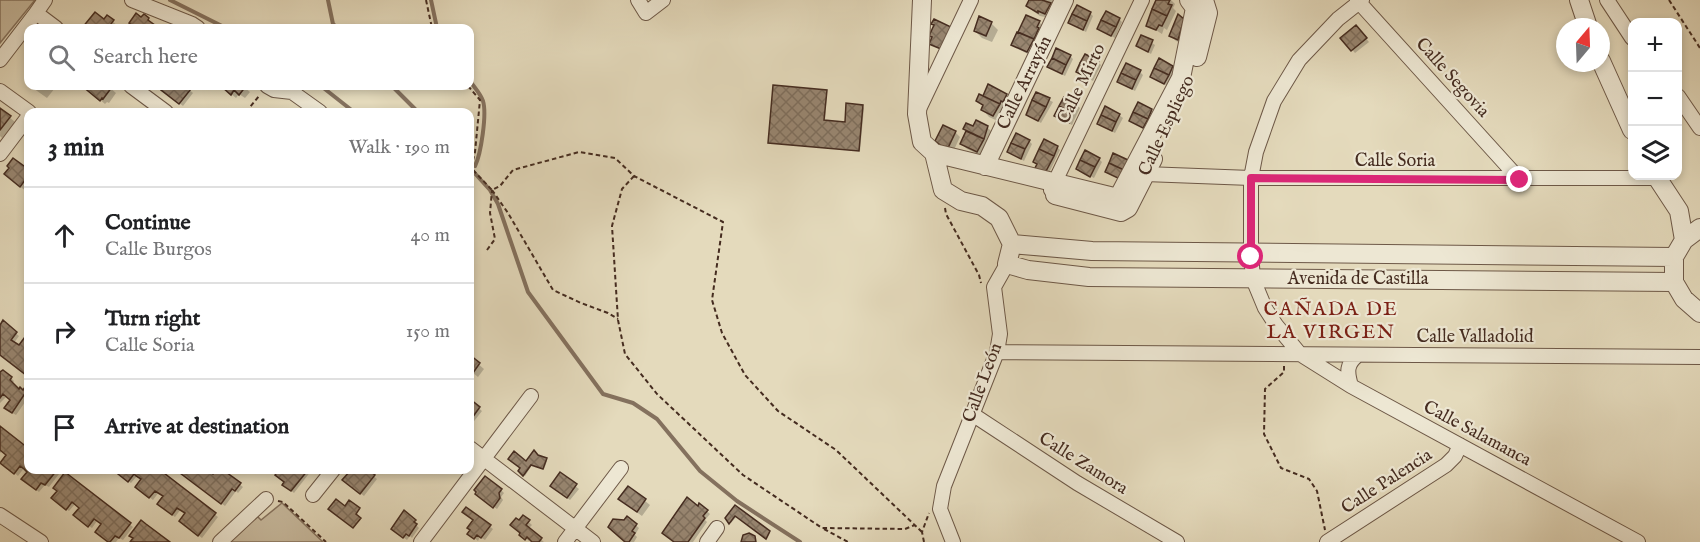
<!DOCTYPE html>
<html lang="en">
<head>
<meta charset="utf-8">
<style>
	:root { --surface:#fff; --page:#f2f2f2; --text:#202124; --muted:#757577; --line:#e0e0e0 }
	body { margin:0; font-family:"IM FELL English",serif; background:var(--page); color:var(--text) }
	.controls { position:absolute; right:18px; top:18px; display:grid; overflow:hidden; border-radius:12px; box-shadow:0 3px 9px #0003 }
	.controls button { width:54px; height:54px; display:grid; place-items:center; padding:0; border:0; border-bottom:2px solid var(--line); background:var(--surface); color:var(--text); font:30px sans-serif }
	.compass { position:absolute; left:1556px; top:18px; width:54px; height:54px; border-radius:50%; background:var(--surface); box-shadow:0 3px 9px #0003; rotate:19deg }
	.stop { position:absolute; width:18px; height:18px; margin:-14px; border:4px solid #db2777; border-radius:50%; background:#fff }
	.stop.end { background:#db2777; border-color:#fff; box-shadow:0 2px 6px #0008 }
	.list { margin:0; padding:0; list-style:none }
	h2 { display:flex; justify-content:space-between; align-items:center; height:78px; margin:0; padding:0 24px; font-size:26px }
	h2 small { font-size:20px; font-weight:400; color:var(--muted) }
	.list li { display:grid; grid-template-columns:39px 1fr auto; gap:18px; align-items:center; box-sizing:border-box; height:96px; padding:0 24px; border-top:2px solid var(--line) }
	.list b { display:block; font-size:22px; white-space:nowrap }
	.list p { margin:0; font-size:20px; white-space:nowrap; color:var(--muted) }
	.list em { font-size:20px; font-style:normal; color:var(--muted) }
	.icon { flex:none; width:33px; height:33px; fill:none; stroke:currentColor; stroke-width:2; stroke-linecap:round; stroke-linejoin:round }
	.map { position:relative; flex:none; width:1700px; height:542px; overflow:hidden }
	.search { position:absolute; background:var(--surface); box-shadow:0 3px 9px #0003; left:24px; top:24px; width:450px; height:66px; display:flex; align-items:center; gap:15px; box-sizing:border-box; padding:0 21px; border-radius:12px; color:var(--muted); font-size:22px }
	.panel { position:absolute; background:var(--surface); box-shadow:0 3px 9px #0003; left:24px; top:108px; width:450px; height:366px; border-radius:12px }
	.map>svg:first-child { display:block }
	.green { fill:#c9bca1; stroke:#877460; stroke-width:1.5 }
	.shadow { fill:#0003 }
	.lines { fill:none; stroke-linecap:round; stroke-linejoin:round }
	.stream { stroke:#84715e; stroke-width:4 }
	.building { fill:url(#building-cross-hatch); stroke:#452c20; stroke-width:1.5 }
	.minor-casing { stroke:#6d5847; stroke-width:16 }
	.tertiary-casing { stroke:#6d5847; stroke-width:20 }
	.path { stroke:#452c20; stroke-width:2; stroke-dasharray:4.5 3; stroke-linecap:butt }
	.minor { stroke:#ede7d3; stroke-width:14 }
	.tertiary { stroke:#ede7d3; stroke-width:18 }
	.route { stroke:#db2777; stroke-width:8 }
	.labels { text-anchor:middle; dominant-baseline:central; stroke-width:4.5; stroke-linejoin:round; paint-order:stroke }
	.street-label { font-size:18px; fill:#452c20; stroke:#ede7d3 }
	.neighbourhood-label { font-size:20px; letter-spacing:1.5px; fill:#7a1f14; stroke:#ede7d3 }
</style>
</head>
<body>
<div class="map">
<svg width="1700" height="542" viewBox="0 0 1700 542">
	<defs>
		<pattern id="building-cross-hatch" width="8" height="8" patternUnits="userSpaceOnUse" patternTransform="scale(1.5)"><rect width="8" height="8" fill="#988671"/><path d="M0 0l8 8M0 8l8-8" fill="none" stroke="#7e6e5c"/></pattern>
	</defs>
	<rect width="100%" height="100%" fill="#e4dabc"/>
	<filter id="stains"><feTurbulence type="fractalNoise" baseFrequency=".00333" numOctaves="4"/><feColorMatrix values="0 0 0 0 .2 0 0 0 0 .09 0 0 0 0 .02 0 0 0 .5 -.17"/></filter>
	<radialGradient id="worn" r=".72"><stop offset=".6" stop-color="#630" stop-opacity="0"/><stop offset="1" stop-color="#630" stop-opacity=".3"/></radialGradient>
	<path class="green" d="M0 0H35L0 43Z
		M282 503 323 542H230L257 516 261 520Z"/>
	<path class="shadow" d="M1030 0H1059L1050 18 1040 16 1033 11 1028 6Z
		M1159 0H1171L1175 4 1173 8 1176 11 1167 30 1164 28 1162 34 1148 25Z
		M1090 13 1093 16 1086 32 1070 23Z
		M95 14 104 21 107 17 118 26 116 28H84Z
		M1027 17 1039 22 1044 27 1032 56 1018 49 1013 44Z
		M1119 19 1122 22 1115 38 1102 31Z
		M1183 20V44L1176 41 1171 36Z
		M991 23 998 30 992 42 982 38 975 31Z
		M1356 27 1369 42 1355 53 1342 38Z
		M1142 37 1155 45 1151 54 1138 46Z
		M1070 56 1073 59 1065 76 1049 67Z
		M1098 62 1101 65 1093 81 1078 72Z
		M1172 67 1176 70 1168 86 1151 77Z
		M1140 72 1143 75 1135 91 1119 82Z
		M28 73V84L24 79Z
		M30 86H53L55 88 47 98Z
		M84 86H108L116 93 109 103 107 102 105 104Z
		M166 86H185L193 93 183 106 163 90Z
		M222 86H243L250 92 245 98 239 94 236 98Z
		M827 91 825 122 846 124 863 107 864 108 860 151 769 142Z
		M1037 94 1053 102 1041 123 1028 115Z
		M1007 95 1011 100 1000 122 989 117 983 110 984 107 978 101Z
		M1138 104 1155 114 1147 130 1130 121Z
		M1077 105 1080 108 1072 125 1059 118Z
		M1 110 15 122 2 138 0 136Z
		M1119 115 1123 118 1115 133 1098 124Z
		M943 127 955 132 960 137 952 154 947 151Z
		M987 127 994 134 982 156 967 149 962 144 967 132 964 129Z
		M1029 141 1032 144 1024 161 1009 152Z
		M1057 147 1060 150 1048 175 1035 162Z
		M1099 159 1102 162 1094 178 1077 169Z
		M13 160 28 171V187L26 191 10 179Z
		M3 323 19 336 14 343 20 348 26 340 28 342V376L4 357 0 348V327Z
		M470 357 484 369 478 377 473 373 470 378Z
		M0 374 11 378 14 381 12 384 19 391 23 392 26 389 28 391V398L16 415 9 411 12 400 7 396 0 403Z
		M470 401 482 411 471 425 470 424Z
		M0 428 28 450V470H54L59 474 49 487 45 485 39 492 26 482 29 472 24 468 18 476 5 465 7 455 2 451 0 453Z
		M538 457 547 461 544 469 532 465 525 476 520 471 526 463Z
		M115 470H157L218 517 202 538 184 524 186 513 181 509 175 517 162 507 165 497 159 492 153 500 140 490 142 480 137 476 131 483Z
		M177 470H210L208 472 213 476 218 470H221L243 487 238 493 236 491 225 506Z
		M281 470H310L311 471 294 493 287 487 286 482 277 475Z
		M353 470H366L377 479 364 496 344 480Z
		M65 474 133 527 123 540 119 538 116 542H109L103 525 97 521 92 528 78 518 81 508 75 504 69 511 56 501Z
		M560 474 579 489 570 500 555 489Z
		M629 488 650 505 642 516 625 504Z
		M501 490 504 493 501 497 503 500 497 509 480 497Z
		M700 505 710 514 705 520 707 522 693 542H676Z
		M735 507 770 533 767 539 737 516 731 523 727 518Z
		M467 509 493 529 485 540 480 537 478 541 472 536 474 520Z
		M404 513 418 524 417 526 419 528 412 538 410 536 407 540 396 532Z
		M523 517 532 525 528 529 544 542H534L530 539 529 541 521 535 519 522Z
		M627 518 639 528 635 535 637 537 634 542H627L625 521Z"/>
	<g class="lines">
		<path class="stream" d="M170 0 226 28
			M328 0 333 24 338 28
			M431 0 437 28
			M470 81C474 87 480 93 483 101 487 114 481 154 475 166
			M321 86 354 112
			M392 86 418 112
			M470 168 490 190 498 204 528 292 603 394 633 403 657 419 700 471 737 501 800 542
			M470 178 471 175"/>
	</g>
	<path class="building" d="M1029 0H1042L1051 3 1045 14 1038 11V13L1026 6Z
		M1156 0H1170L1168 4 1172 5 1167 16 1152 9Z
		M1077 5 1091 12 1087 21 1072 14Z
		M1152 9 1167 16 1162 26 1159 25 1156 30 1146 26Z
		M1106 11 1120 18 1116 27 1101 20Z
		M95 12 104 19 107 15 114 20 108 28H82Z
		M136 13 141 17 144 14 149 18 148 20 159 28H136L129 23Z
		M1072 14 1087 21 1083 30 1068 23Z
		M1178 14 1184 19 1178 40 1169 36Z
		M1026 15 1040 21 1037 27 1039 28 1034 39 1018 32Z
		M979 16 992 22 986 36 974 31Z
		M934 19 951 27 941 49 929 44 932 37 929 36 934 25 931 24Z
		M1101 20 1116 27 1111 36 1097 29Z
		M1356 25 1367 38 1351 51 1340 38Z
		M1017 32 1034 39 1027 52 1011 45Z
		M1141 35 1153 40 1148 52 1136 46Z
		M1056 48 1071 55 1066 65 1052 58Z
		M1085 54 1099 61 1095 70 1080 63Z
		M1052 58 1066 65 1062 74 1047 67Z
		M1159 58 1173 66 1169 75 1154 68Z
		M1080 63 1095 70 1090 79 1076 72Z
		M1126 63 1141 70 1136 80 1121 73Z
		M1154 68 1169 75 1164 84 1150 77Z
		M1121 73 1136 80 1132 89 1117 82Z
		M988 84 1007 94 1003 102 1001 101 1000 104 983 96Z
		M773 85 827 90 824 120 845 122 846 103 863 105 859 151 768 143Z
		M82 86H110L112 87 103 99 102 98 100 101Z
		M164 86H187L191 89 179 104 161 90Z
		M221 86H246L239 95 234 90 231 95Z
		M1036 92 1050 98 1046 107 1032 100Z
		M979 94 1000 104 993 116 981 110 983 105 976 101Z
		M1064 97 1078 103 1073 113 1059 106Z
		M1032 100 1046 107 1038 121 1026 115Z
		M1138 102 1152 109 1148 119 1133 112Z
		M1059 106 1073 113 1069 123 1054 116Z
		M1105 106 1120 114 1116 122 1101 115Z
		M0 108 11 116 0 130Z
		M1133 112 1148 119 1143 128 1129 121Z
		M1101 115 1116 122 1112 131 1097 124Z
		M976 120 988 126 984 139 963 129 966 123 973 126Z
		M943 125 956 131 947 150 935 141Z
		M966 131 984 139 977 152 960 144Z
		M1016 133 1030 140 1025 149 1011 143Z
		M1044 139 1058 146 1054 156 1039 149Z
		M1011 143 1025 149 1021 159 1007 152Z
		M1039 149 1054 156 1045 173 1035 168 1037 164 1033 162Z
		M1085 150 1100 158 1095 167 1080 160Z
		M1113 153 1128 160 1124 170 1109 163Z
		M13 158 28 169V176L20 187 4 174 9 168 7 166Z
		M1080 160 1095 167 1090 177 1076 169Z
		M1109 163 1124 170 1120 179 1105 172Z
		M3 320 17 332 11 340 19 345 25 337 28 340V371L26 375 0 355V325Z
		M470 355 480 363 473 373 470 371Z
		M3 370 12 377 10 380 19 389 20 387 23 390 25 387 28 389 12 413 4 408 10 400 3 394 0 398V372Z
		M470 399 480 407 470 421Z
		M0 426 28 448V470H57L45 485 41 483 36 490 21 479 27 472 24 469 20 466 14 474 0 463 6 455 0 450Z
		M534 450 538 455 547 458 543 469 531 465 523 476 518 471 520 468 508 459 514 451 526 461Z
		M113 470H160L216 513 198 536 179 521 185 513 177 508 172 515 157 504 163 496 155 491 149 498 135 487 141 479 136 476 134 474 128 482Z
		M176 470H207L213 474 217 470H223L241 483 235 491 232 489 221 504Z
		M279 470H308L291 491 282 485 284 482 275 475Z
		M351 470H368L375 475 360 494 342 480Z
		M65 472 131 523 119 538 115 536 110 542H108L95 532 101 524 94 519 88 527 73 515 79 508 72 502 66 510 51 498 57 491 53 488Z
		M560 472 577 484 567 498 550 486Z
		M485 476 502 489 499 493 500 498 493 508 475 494 476 492 474 490Z
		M628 486 646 499 637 512 618 499Z
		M687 497 698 506 699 503 708 510 703 516 705 518 688 542H674L662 533Z
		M336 499 345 506 349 500 360 508 356 514 361 518 353 528 328 509Z
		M735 505 770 531 766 539 735 516 729 524 725 518Z
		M466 507 491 525 481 538 477 535 474 539 467 534 470 530 467 528 473 520 462 512Z
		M404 510 416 520 414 522 417 524 409 536 406 534 403 538 391 529Z
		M523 515 530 520 526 525 542 538 539 542H532L527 537 525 540 519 535 520 533 510 525 516 518 519 520Z
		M627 516 637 524 632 531 635 533 629 542H625L608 527 613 519 624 520Z
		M141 520 146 524 170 542H130L133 538 129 536Z
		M749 533 755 536 756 542H741L743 535Z"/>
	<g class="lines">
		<defs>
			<path id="minor" d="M132 0 192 24 198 28
				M638 0 646 13 663 0
				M1357 0 1520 180
				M1362 0 1338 19 1299 60 1274 101 1256 152 1251 178V252L1253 279 1265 308 1276 325 1300 354 1351 386 1638 542
				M1607 0 1632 38
				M36 13 45 0
				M0 60 36 13 56 28
				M131 86 166 112
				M267 86 274 90 292 92 320 112
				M0 91 29 112
				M1678 96 1700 128
				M919 109 971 0
				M0 154 28 117
				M1139 172 1145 174 1251 178H1658
				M1051 190 1142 0
				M997 352 1700 357
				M1351 386C1347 372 1346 364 1358 355
				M972 414 1077 483 1177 542
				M470 448 593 542
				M313 495 333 470
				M0 515 41 542
				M220 542 266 499
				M421 542 531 396
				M565 542 621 468
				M707 542 717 528
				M953 542 940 509 944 486 997 352 1000 334 994 287 1007 264
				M1327 542 1446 465 1455 456 1460 445"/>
			<path id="tertiary" d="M922 0 917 114 922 142 934 153 1118 198 1181 78 1195 8 1189 0
				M1579 0 1588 27
				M1197 57 1208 13 1204 0
				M1601 61 1632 130
				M934 153 943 190 961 201 982 206 999 218 1012 244 1007 264 1028 270 1089 277 1674 282
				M985 166 1064 0
				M1656 176 1679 211 1684 240
				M1055 195 1121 212 1128 208 1153 159
				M1700 228 1684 240 1674 257V282L1684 299 1700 313
				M1012 244 1092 251 1674 257"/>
		</defs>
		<use href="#minor" class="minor-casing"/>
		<use href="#tertiary" class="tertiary-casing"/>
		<path class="path" d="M426 0 432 28
			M1669 0 1700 48
			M468 86 480 100 475 152 471 168 492 190 500 186 513 170 579 152 615 158 634 176 723 222 712 300 722 333 745 375 778 411 836 450 922 532
			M246 112 259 96
			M634 176 622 189 612 226 618 320 625 354 657 394 743 475 822 528 905 529 915 525
			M492 190 508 213 553 290 581 303 608 313 618 319
			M945 208 946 214 979 275 981 283
			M487 250 495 239 490 213 492 190
			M1284 366V372L1265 389 1264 434 1281 468 1309 479 1317 491 1325 530
			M278 501 283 502 326 542
			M824 529 848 542
			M924 542 922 532 929 513"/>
		<use href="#minor" class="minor"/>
		<use href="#tertiary" class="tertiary"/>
	</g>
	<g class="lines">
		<path class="route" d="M1251 257V178L1520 180"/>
	</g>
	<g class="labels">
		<g class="street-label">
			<text transform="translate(1452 78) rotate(48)">Calle Segovia</text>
			<text transform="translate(1025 83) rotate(-64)">Calle Arrayán</text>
			<text transform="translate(1082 84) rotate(-64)">Calle Mirto</text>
			<text transform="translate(1167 126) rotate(-65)">Calle Espliego</text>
			<text x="1395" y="161">Calle Soria</text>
			<text x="1358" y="279">Avenida de Castilla</text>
			<text x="1475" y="337">Calle Valladolid</text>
			<text transform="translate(983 383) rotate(-70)">Calle León</text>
			<text transform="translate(1477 434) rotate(28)">Calle Salamanca</text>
			<text transform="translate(1083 464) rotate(32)">Calle Zamora</text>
			<text transform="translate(1387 482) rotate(-33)">Calle Palencia</text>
		</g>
		<g class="neighbourhood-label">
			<text x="1331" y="309">CAÑADA DE<tspan x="1331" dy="23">LA VIRGEN</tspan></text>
		</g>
	</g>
	<rect width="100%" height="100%" filter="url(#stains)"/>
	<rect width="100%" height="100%" fill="url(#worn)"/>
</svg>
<div class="controls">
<button>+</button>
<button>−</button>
<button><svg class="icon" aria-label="layers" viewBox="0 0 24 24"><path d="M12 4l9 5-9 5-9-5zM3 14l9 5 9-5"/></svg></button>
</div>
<svg class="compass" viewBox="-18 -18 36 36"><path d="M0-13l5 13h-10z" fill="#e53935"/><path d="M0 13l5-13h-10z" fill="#757577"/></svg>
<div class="stop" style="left:1251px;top:257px"></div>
<div class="stop end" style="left:1520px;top:180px"></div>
<div class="search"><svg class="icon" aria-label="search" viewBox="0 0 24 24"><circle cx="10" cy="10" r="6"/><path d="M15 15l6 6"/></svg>Search here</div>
<section class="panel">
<h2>3 min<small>Walk · 190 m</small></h2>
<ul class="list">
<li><svg class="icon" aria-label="ahead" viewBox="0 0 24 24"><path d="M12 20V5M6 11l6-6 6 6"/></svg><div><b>Continue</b><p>Calle Burgos</p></div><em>40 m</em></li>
<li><svg class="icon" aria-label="right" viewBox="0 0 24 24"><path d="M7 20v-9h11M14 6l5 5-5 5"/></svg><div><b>Turn right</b><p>Calle Soria</p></div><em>150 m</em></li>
<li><svg class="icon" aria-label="arrive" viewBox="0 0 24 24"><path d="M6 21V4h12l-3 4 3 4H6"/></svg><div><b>Arrive at destination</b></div></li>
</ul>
</section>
</div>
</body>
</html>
